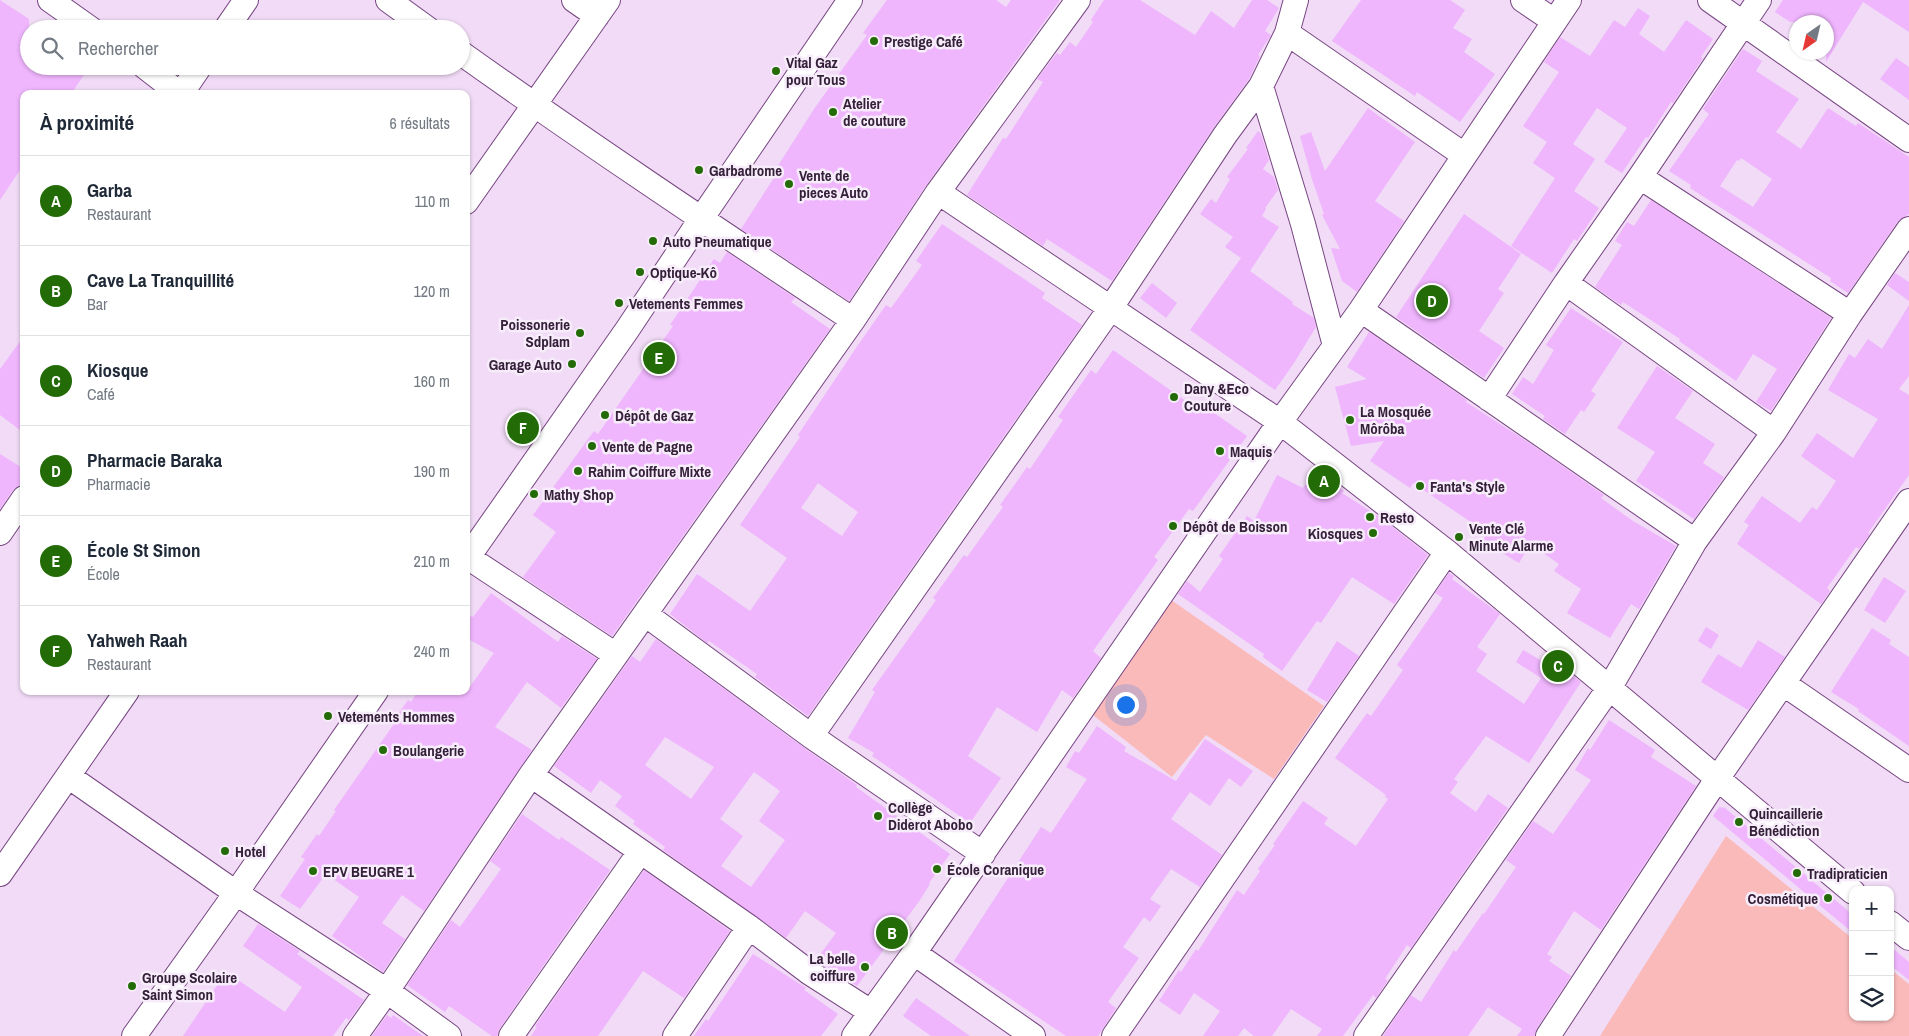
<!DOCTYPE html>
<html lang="fr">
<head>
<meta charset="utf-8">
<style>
	:root { --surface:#fff; --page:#f6f6f7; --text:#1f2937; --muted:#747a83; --line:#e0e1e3; --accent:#236b07 }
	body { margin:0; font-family:"Archivo Narrow",sans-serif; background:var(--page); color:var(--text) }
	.controls { position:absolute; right:15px; bottom:15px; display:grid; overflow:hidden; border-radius:10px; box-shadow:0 1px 4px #0004 }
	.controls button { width:45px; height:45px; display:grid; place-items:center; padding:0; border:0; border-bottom:1px solid var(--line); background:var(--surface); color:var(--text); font:25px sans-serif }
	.compass { position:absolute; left:1789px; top:15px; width:45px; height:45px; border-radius:50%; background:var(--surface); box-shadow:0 1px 4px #0004; rotate:214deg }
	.you { position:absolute; left:1125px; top:704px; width:18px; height:18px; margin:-12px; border:4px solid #fff; border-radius:50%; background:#1a73e8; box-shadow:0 0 0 8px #1a73e833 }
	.badge { display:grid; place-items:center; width:32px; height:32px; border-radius:50%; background:var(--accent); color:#fff; font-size:16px; font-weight:700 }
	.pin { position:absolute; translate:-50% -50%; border:2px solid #fff; box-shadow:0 1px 5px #0006 }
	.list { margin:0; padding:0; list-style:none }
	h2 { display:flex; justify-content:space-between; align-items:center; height:65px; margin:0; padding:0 20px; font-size:21px }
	h2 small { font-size:16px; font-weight:400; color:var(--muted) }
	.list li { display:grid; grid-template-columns:32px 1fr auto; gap:15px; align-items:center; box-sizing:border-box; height:90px; padding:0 20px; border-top:1px solid var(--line) }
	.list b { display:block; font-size:19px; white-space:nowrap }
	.list p { margin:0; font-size:16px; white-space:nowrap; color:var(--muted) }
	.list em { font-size:16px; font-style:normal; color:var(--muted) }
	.icon { flex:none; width:28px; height:28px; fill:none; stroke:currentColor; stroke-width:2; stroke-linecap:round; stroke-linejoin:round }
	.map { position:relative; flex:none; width:1909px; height:1036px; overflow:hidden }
	.search { position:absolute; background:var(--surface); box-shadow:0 1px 4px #0004; left:20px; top:20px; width:450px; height:55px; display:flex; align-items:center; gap:12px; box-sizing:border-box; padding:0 18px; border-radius:28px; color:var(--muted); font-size:19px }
	.panel { position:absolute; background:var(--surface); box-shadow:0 1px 4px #0004; left:20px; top:90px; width:450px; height:605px; border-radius:10px }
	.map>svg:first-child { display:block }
	.green { fill:#fbbaba }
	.building { fill:#efb5fd; fill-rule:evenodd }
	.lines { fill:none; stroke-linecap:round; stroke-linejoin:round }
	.minor-casing { stroke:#774682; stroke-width:26 }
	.minor { stroke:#fff; stroke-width:24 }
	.poi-dot { fill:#236b07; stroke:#f7ecfa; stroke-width:2 }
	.labels { text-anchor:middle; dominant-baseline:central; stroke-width:5; stroke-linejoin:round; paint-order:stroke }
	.poi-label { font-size:15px; font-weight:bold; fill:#35203a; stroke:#f7ecfa; text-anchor:start }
</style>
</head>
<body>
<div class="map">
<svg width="1909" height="1036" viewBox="0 0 1909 1036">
	<rect width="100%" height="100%" fill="#f1dbf6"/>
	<path class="green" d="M1161 593 1324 706 1274 779 1206 735 1172 777 1084 708Z
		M1726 836 1853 939V1017H1890V969L1909 984V1036H1600Z"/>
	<path class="building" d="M0 0 29 19V66H90L71 94H24V164L0 200Z
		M887 0H996L1006 7 1011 0H1060L927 184 849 301 741 229 777 173 774 172 814 109 867 35 863 33Z
		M1104 0H1140L1195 35 1211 11 1234 28 1252 0H1267L1279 8 1265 31 1271 35 1258 55 1260 56 1249 79 1214 127 1112 281 1047 239 1043 246 967 195 1003 138 1006 139 1043 82 1037 79 1057 53 1060 55 1070 42 1076 47 1093 22 1091 20Z
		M1361 0H1450L1465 10 1453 28 1472 39 1464 52 1495 74 1460 122 1417 92 1415 96 1332 41Z
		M1783 0H1909V32L1863 2 1826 62V22H1790L1775 12Z
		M1638 8 1650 16 1639 34 1664 52 1686 20 1713 39 1701 57 1703 58 1673 103 1671 102 1648 138 1646 137 1622 173 1604 162 1627 128 1597 108 1573 144 1595 159 1574 191 1599 208 1577 241 1574 239 1552 273 1511 246 1555 178 1533 163 1547 142 1523 126 1559 72 1544 62 1560 37 1590 56 1614 20 1625 27Z
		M1743 49 1762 61 1756 71 1799 99 1776 132 1801 149 1828 108 1856 126 1858 123 1909 157V214L1898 221 1848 293 1830 281 1831 278 1690 188 1691 185 1669 171 1709 114 1703 109ZM1741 158 1772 179 1753 207 1720 186 1737 160 1739 161Z
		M1896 58 1909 67V100L1880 79Z
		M1368 108 1415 142 1375 201 1404 221 1357 292 1342 281 1331 248 1340 249 1322 215 1324 214 1312 179 1300 136 1311 132 1325 171Z
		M1258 131 1261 134 1269 160 1263 169 1274 177 1278 190 1265 208 1266 209 1262 216 1279 227 1250 271 1293 302 1292 304 1314 318 1316 327 1294 363 1275 390 1190 330 1241 258 1225 247 1233 237 1200 214 1211 199 1216 203 1230 179 1227 177 1248 149 1246 148Z
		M1651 200 1831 318 1771 411 1756 402 1777 369 1753 354 1736 381 1679 341 1680 339 1623 302 1621 305 1595 287 1622 245 1615 241 1627 222 1634 226Z
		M1464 214 1521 254 1498 289 1504 293 1479 331 1504 348 1484 378 1396 317Z
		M942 224 1045 293 1042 298 1082 325 808 716 755 677 757 674 709 641 707 643 670 614 697 574 750 611 787 558 740 525 800 437 798 435 858 345 886 305 891 308 922 265 916 261ZM818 483 858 512 842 536 801 508Z
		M727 252 795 298 791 302 830 329 612 636 523 577 556 532 533 515 594 431 598 434 673 326 670 325 714 259 720 263Z
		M1895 273 1909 282V301L1887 285Z
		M1152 283 1177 303 1166 318 1140 298Z
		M1909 305V376L1899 389 1909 395V475L1868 533 1870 534 1859 549 1856 547 1827 588 1830 591 1821 604 1737 544 1749 525 1744 522 1762 496 1800 523 1812 507 1817 510 1836 481 1801 456 1817 433 1853 458 1878 419 1828 390 1849 354 1855 358 1868 339 1882 349Z
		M1571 308 1623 342 1591 391 1596 394 1584 412 1581 410 1565 434 1543 419 1545 416 1512 394 1523 377 1533 384 1554 350 1546 345Z
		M1369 332 1467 400 1466 402 1528 442 1604 495 1601 498 1633 521 1676 546 1639 609 1631 604 1610 638 1567 613 1581 589 1554 571 1559 564 1530 544 1519 563 1482 541 1487 533 1413 483 1410 488 1370 461 1384 441 1351 446 1335 387 1367 379 1347 367Z
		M24 336V433L0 415V369Z
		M1113 350 1203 413 1207 408 1247 436 1193 511 1189 509 1154 557 1158 560 1093 651 1101 658 1073 698 1062 690 1037 732 997 707 968 756 1001 778 970 823 872 756 874 753 848 738 875 692 872 690 936 600 933 598 964 555 967 557 1003 507 1000 505 1027 467 1030 469 1063 420 1058 417 1091 370 1096 374Z
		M1657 366 1693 391 1675 418 1715 444 1703 463 1724 477 1694 519 1636 481 1655 452 1617 428Z
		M0 454 24 469V484L18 486 13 490 0 509Z
		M1316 470 1344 491 1342 493 1381 518 1428 555 1394 604 1352 577 1321 623 1317 621 1282 671 1263 657 1264 654 1178 594 1187 581 1200 592 1223 559 1219 556 1247 516 1254 521 1277 475 1303 488Z
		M1449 573 1454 576 1452 579 1500 614 1477 647 1487 654 1476 671 1524 704 1541 678 1516 662 1523 650 1549 665 1552 659 1581 682 1529 763 1486 736 1454 779 1458 782 1450 793 1476 812 1488 794 1508 808 1411 948 1407 945 1385 979 1388 980 1376 998 1373 995 1343 1036H1317L1322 1029 1291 1009 1272 1036H1254L1244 1028 1238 1036H1203L1220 1011 1194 993 1180 1015 1159 1001 1179 970 1181 972 1196 949 1198 951 1237 890 1244 895 1260 871 1258 869 1275 845 1273 844 1303 801 1328 818 1324 824 1356 846 1388 799 1385 797 1386 795 1335 758 1367 713 1371 716 1403 670 1397 665 1443 598 1435 593Z
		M1884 577 1906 591 1885 623 1864 610Z
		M491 593 558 642 562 636 597 659 561 708 527 682 495 727 532 750 424 911 402 895 382 923 405 939 383 972 332 936 359 897 326 874 300 909 280 896 305 859 301 857 317 834 319 836 336 811 334 810 396 721 394 720 408 700 411 702 418 691H467L494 653 466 638V625L471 616 473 617Z
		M1706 627 1719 635 1711 649 1698 641Z
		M1872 628 1891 640 1889 644 1909 657V746L1858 711 1859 709 1831 692Z
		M656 639 803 747 857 785 856 787 950 854 929 883 930 884 920 900 857 986 816 960 836 933 805 911 786 938 663 850 665 847 633 824 635 821 615 806 622 796 600 780 591 793 554 766 632 656 640 662ZM665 737 714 767 691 799 645 765ZM754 772 780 791 759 821 785 840 751 887 721 866 743 836 720 819Z
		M1758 640 1785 657 1748 710 1701 682 1718 654 1741 668Z
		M1337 641 1359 656 1327 702 1307 690Z
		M1609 720 1655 750 1651 757 1696 786 1601 930 1574 911 1547 954 1552 957 1549 961 1571 976 1537 1028 1534 1036H1517L1522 1029 1488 1007 1468 1036H1383L1411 995 1421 1002 1454 950 1456 952 1483 913 1484 914 1516 867 1506 860 1533 821 1553 834 1591 780 1575 770 1588 748 1590 750Z
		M1097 726 1126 747 1124 751 1176 781 1205 739 1253 771 1241 787 1229 778 1210 806 1190 792 1171 819 1222 855 1200 887 1171 869 1150 899 1161 906 1150 922 1144 917 1123 947 1139 958 1108 1002 1116 1008 1098 1036H1066L954 961 1041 827 1051 833 1087 779 1066 767 1075 751 1079 753Z
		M1719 807 1725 808 1853 915V933L1713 816Z
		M522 814 559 840 561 837 610 870 500 1028 497 1036H492L449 1006 445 1012 407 985 451 920 460 927 501 869 490 861Z
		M644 870 730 931 684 998 643 971 598 1036H531L537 1027 535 1026Z
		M258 924 300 951 297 954 364 1000 349 1020 346 1018 333 1036H183L226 972 285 1012 302 987 243 946Z
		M1890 946 1909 962V980L1890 965Z
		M753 954 806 988 804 990 838 1014 821 1036H694L706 1019 708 1021Z
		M916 998 970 1036H931L903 1016Z
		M387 1015 391 1018 393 1015 423 1036H372Z"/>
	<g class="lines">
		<defs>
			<path id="minor" d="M50 0 91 29
				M388 0 428 29
				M574 0 597 16
				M1523 0 1554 21
				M1710 0 1909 140
				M226 29 246 0
				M1287 33 1464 155
				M461 53C590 145 721 232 853 320
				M144 66 180 94
				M1261 86 1303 224 1335 346
				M181 94 200 66
				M1640 177 1850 314
				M938 192 1280 422 1447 552 1853 892
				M466 202 608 0
				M1566 283 1774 432
				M1361 310 1695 541
				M1489 399 1566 283 1640 177 1759 0
				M0 533 24 498
				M466 556 616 655
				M466 560 627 330 701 219 850 0
				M645 614 811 736 983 854
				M1784 684 1909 770
				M811 736 1110 309 1225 135 1261 86 1287 33 1296 0
				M531 775 749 927 810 973 871 1012
				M68 776 236 893 387 991 449 1036
				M0 874 127 691
				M1890 923 1909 938
				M914 953 1033 1036
				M134 1036 236 893 376 691
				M355 1036 387 991 531 775 853 320 938 192 1078 0
				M511 1036 640 852
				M675 1036 749 927
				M854 1036 914 953 1280 422 1361 310 1569 0
				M1114 1036 1447 552
				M1366 1036 1610 687 1695 541 1774 432 1850 314 1909 229
				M1548 1036 1717 779 1909 501"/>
		</defs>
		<use href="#minor" class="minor-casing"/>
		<use href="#minor" class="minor"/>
	</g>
	<g class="poi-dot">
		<circle cx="874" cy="41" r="5"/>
		<circle cx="776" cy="71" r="5"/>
		<circle cx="833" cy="112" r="5"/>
		<circle cx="699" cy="170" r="5"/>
		<circle cx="789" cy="184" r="5"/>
		<circle cx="653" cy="241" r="5"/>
		<circle cx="640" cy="272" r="5"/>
		<circle cx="619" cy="303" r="5"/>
		<circle cx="580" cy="333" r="5"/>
		<circle cx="572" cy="364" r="5"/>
		<circle cx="1174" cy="397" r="5"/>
		<circle cx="605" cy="415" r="5"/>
		<circle cx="1350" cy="420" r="5"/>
		<circle cx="592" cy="446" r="5"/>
		<circle cx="1220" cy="451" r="5"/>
		<circle cx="578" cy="471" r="5"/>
		<circle cx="1420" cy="486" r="5"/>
		<circle cx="534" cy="494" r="5"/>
		<circle cx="1370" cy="517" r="5"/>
		<circle cx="1173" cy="526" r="5"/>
		<circle cx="1373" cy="533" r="5"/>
		<circle cx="1459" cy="537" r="5"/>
		<circle cx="328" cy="716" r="5"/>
		<circle cx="383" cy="750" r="5"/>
		<circle cx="878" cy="816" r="5"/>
		<circle cx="1739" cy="822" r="5"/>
		<circle cx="225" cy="851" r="5"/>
		<circle cx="937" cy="869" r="5"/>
		<circle cx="313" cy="871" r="5"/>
		<circle cx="1797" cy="873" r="5"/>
		<circle cx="1828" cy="898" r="5"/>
		<circle cx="865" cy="967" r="5"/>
		<circle cx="132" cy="986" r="5"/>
	</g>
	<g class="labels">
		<g class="poi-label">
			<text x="884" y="41">Prestige Café</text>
			<text x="786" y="62">Vital Gaz<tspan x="786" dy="17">pour Tous</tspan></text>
			<text x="843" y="103">Atelier<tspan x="843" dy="17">de couture</tspan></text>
			<text x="709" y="170">Garbadrome</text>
			<text x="799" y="175">Vente de<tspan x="799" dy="17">pieces Auto</tspan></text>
			<text x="663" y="241">Auto Pneumatique</text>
			<text x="650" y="272">Optique-Kô</text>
			<text x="629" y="303">Vetements Femmes</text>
			<text x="570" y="324" text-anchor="end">Poissonerie<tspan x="570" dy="17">Sdplam</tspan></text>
			<text x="562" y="364" text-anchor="end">Garage Auto</text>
			<text x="1184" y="388">Dany &amp;Eco<tspan x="1184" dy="17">Couture</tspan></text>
			<text x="1360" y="411">La Mosquée<tspan x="1360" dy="17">Môrôba</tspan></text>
			<text x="615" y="415">Dépôt de Gaz</text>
			<text x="602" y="446">Vente de Pagne</text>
			<text x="1230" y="451">Maquis</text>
			<text x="588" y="471">Rahim Coiffure Mixte</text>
			<text x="1430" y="486">Fanta's Style</text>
			<text x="544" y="494">Mathy Shop</text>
			<text x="1380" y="517">Resto</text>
			<text x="1183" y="526">Dépôt de Boisson</text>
			<text x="1469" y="528">Vente Clé<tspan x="1469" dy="17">Minute Alarme</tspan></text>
			<text x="1363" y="533" text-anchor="end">Kiosques</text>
			<text x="338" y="716">Vetements Hommes</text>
			<text x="393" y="750">Boulangerie</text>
			<text x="888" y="807">Collège<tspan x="888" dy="17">Diderot Abobo</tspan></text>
			<text x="1749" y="813">Quincaillerie<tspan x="1749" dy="17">Bénédiction</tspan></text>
			<text x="235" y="851">Hotel</text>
			<text x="947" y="869">École Coranique</text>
			<text x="323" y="871">EPV BEUGRE 1</text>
			<text x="1807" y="873">Tradipraticien</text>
			<text x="1818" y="898" text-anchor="end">Cosmétique</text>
			<text x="855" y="958" text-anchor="end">La belle<tspan x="855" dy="17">coiffure</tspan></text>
			<text x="142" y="977">Groupe Scolaire<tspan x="142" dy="17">Saint Simon</tspan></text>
		</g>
	</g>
</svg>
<div class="controls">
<button>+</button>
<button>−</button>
<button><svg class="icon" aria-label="layers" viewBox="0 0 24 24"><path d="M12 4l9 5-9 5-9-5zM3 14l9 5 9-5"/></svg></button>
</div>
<svg class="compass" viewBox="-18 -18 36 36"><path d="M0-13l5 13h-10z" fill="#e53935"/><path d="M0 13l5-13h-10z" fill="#747a83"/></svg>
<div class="you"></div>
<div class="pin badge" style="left:1324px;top:481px">A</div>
<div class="pin badge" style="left:892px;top:933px">B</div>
<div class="pin badge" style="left:1558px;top:666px">C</div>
<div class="pin badge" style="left:1432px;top:301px">D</div>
<div class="pin badge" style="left:659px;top:358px">E</div>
<div class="pin badge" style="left:523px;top:428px">F</div>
<div class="search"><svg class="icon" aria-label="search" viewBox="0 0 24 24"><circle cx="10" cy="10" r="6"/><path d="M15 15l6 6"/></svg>Rechercher</div>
<section class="panel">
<h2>À proximité<small>6 résultats</small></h2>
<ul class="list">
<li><span class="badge">A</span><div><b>Garba</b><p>Restaurant</p></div><em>110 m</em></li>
<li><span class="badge">B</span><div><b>Cave La Tranquillité</b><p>Bar</p></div><em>120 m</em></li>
<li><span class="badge">C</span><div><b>Kiosque</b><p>Café</p></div><em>160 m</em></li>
<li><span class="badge">D</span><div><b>Pharmacie Baraka</b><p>Pharmacie</p></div><em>190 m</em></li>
<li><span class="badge">E</span><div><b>École St Simon</b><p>École</p></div><em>210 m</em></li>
<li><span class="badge">F</span><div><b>Yahweh Raah</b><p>Restaurant</p></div><em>240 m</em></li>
</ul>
</section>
</div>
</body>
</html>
